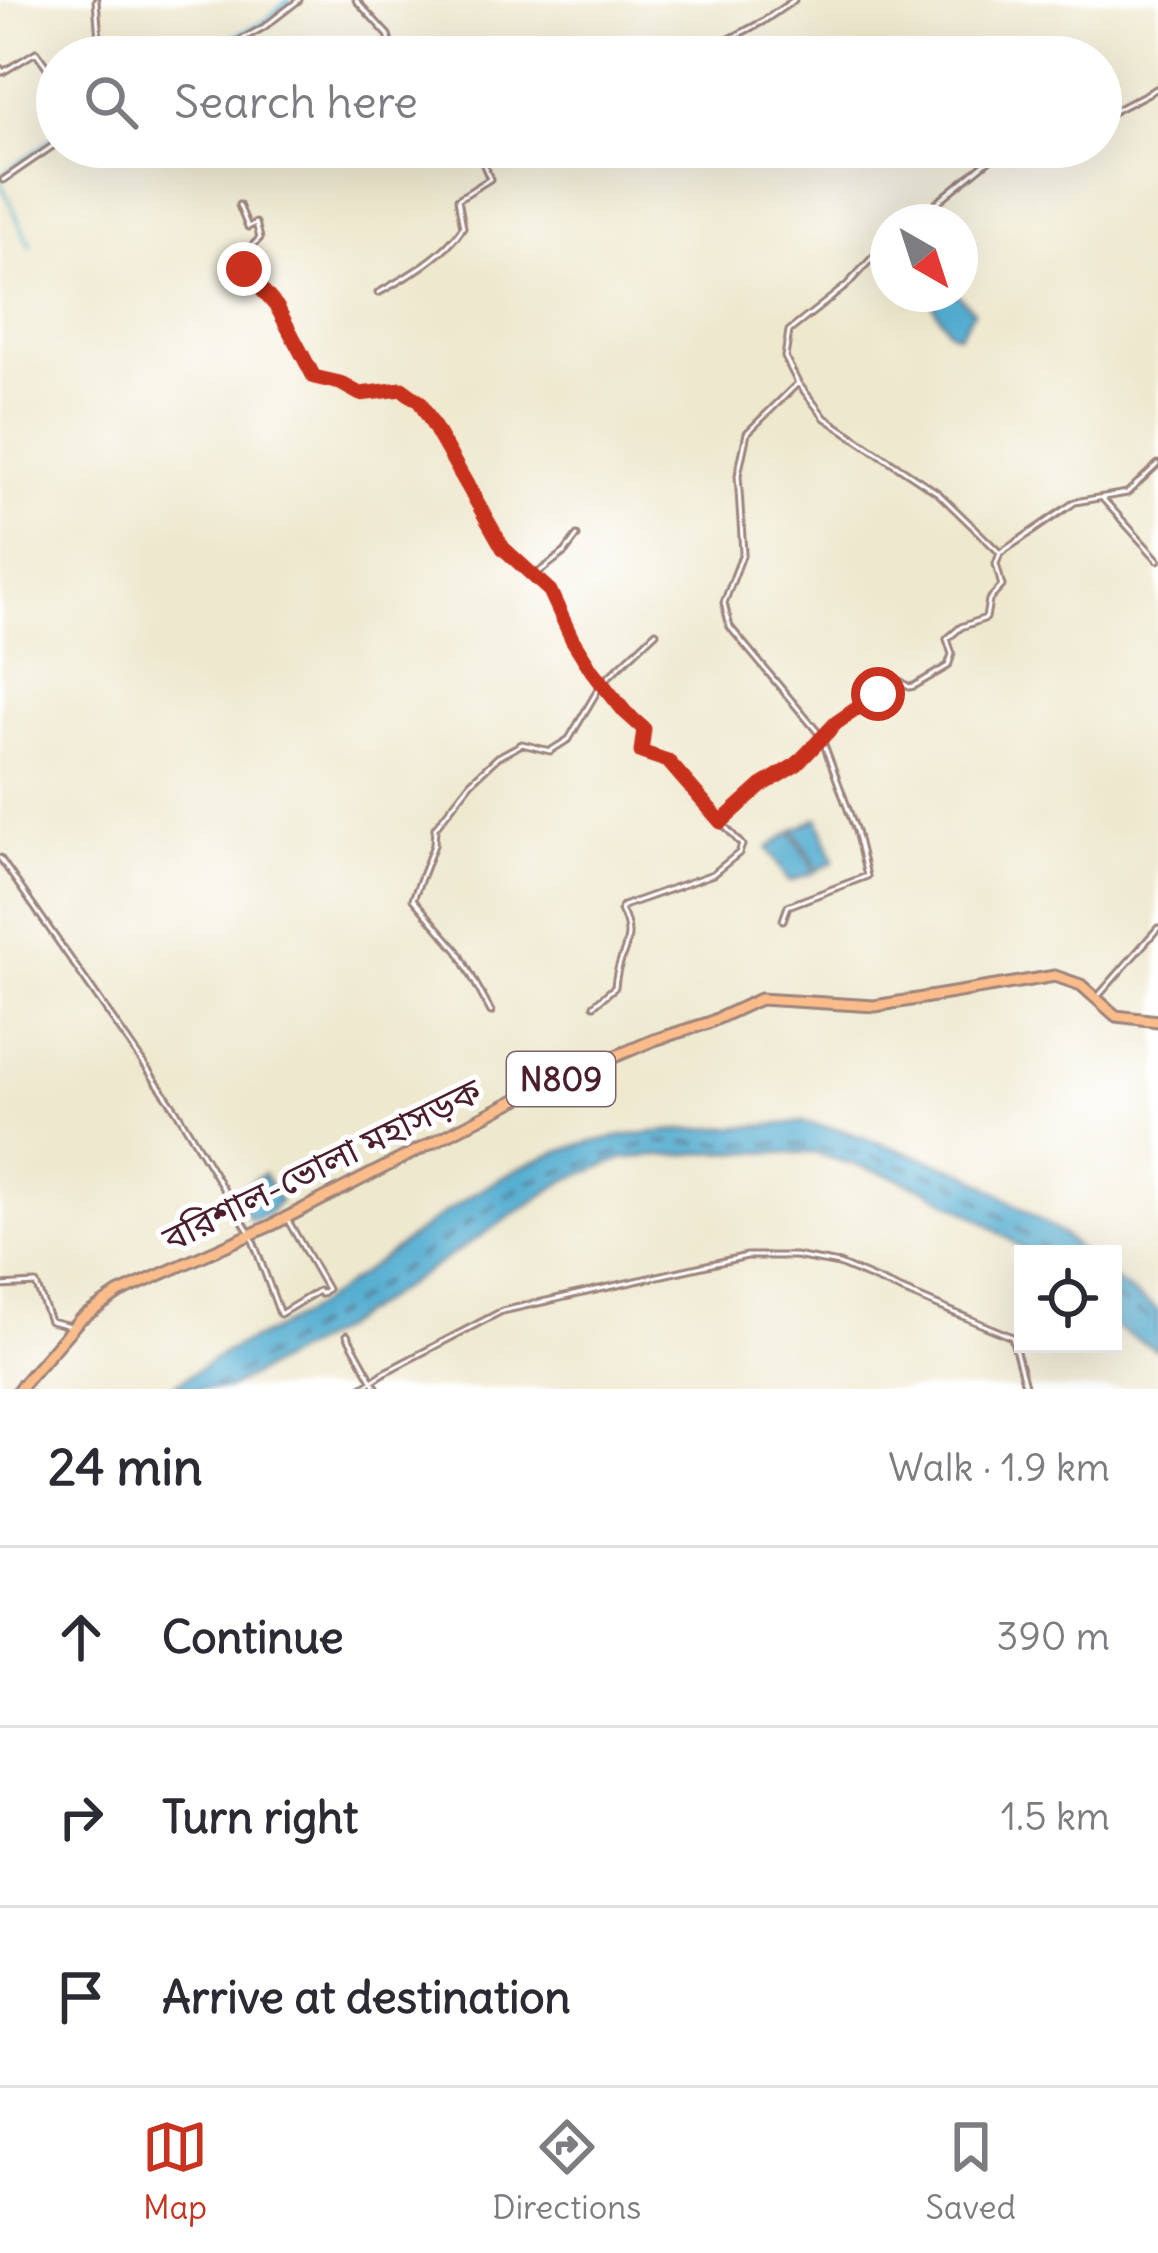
<!DOCTYPE html>
<html lang="en">
<head>
<meta charset="utf-8">
<style>
	:root { --surface:#fff; --page:#f2f2f3; --text:#2b2b33; --muted:#7c7c81; --line:#e1e1e2; --accent:#c8321e }
	body { margin:0; font-family:Delius,"Noto Sans Bengali",sans-serif; background:var(--page); color:var(--text) }
	.controls { position:absolute; right:36px; bottom:36px; display:grid; overflow:hidden; border-radius:0px; box-shadow:0 12px 48px #0002 }
	.controls button { width:108px; height:108px; display:grid; place-items:center; padding:0; border:0; border-bottom:3px solid var(--line); background:var(--surface); color:var(--text); font:60px sans-serif }
	.compass { position:absolute; left:870px; top:204px; width:108px; height:108px; border-radius:50%; background:var(--surface); box-shadow:0 12px 48px #0002; rotate:141deg }
	.stop { position:absolute; width:36px; height:36px; margin:-27px; border:9px solid #c8321e; border-radius:50%; background:#fff }
	.stop.end { background:#c8321e; border-color:#fff; box-shadow:0 3px 12px #0008 }
	.list { margin:0; padding:0; list-style:none }
	h2 { display:flex; justify-content:space-between; align-items:center; height:156px; margin:0; padding:0 48px; font-size:51px }
	h2 small { font-size:39px; font-weight:400; color:var(--muted) }
	.list li { display:grid; grid-template-columns:78px 1fr auto; gap:36px; align-items:center; box-sizing:border-box; height:180px; padding:0 48px; border-top:3px solid var(--line) }
	.list b { display:block; font-size:45px; white-space:nowrap }
	.list em { font-size:39px; font-style:normal; color:var(--muted) }
	.icon { flex:none; width:66px; height:66px; fill:none; stroke:currentColor; stroke-width:2; stroke-linecap:round; stroke-linejoin:round }
	.map { position:relative; flex:none; width:1158px; height:1389px; overflow:hidden }
	.search { position:absolute; background:var(--surface); box-shadow:0 12px 48px #0002; left:36px; right:36px; top:36px; height:132px; display:flex; align-items:center; gap:30px; box-sizing:border-box; padding:0 42px; border-radius:66px; color:var(--muted); font-size:45px }
	.sheet { height:696px; background:var(--surface) }
	nav { display:flex; justify-content:space-around; align-items:center; box-sizing:border-box; height:168px; border-top:3px solid var(--line); background:var(--surface); font-size:33px; color:var(--muted) }
	nav a { display:grid; justify-items:center; gap:6px }
	nav .on { color:var(--accent) }
	.map>svg:first-child { display:block }
	.water { fill:#53add0; stroke:#4e667e; stroke-width:3 }
	.lines { fill:none; stroke-linecap:round; stroke-linejoin:round }
	.stream { stroke:#53add0; stroke-width:3 }
	.canal { stroke:#53add0; stroke-width:6 }
	.ferry { stroke:#4e5f75; stroke-width:3; stroke-dasharray:15 12; stroke-linecap:butt }
	.minor-casing { stroke:#9c847c; stroke-width:9 }
	.trunk-casing { stroke:#9c847c; stroke-width:15 }
	.minor { stroke:#fff; stroke-width:3 }
	.trunk { stroke:#fabc8b; stroke-width:9 }
	.route { stroke:#c8321e; stroke-width:15 }
	.labels { text-anchor:middle; dominant-baseline:central; stroke-width:10; stroke-linejoin:round; paint-order:stroke }
	.shield { fill:#fff; stroke:#80626b; stroke-width:3 }
	.shield-label { font-size:33px; font-weight:bold; fill:#4a1f2b }
	.street-label { font-size:36px; fill:#4a1f2b; stroke:#fff }
</style>
</head>
<body>
<div class="map">
<svg width="1158" height="1389" viewBox="0 0 1158 1389">
	<rect width="100%" height="100%" fill="#fff"/>
	<filter id="ink" filterUnits="userSpaceOnUse"><feTurbulence type="fractalNoise" baseFrequency=".00833" numOctaves="2"/><feDisplacementMap in="SourceGraphic" scale="24" xChannelSelector="R" yChannelSelector="G"/><feConvolveMatrix kernelMatrix="1 2 1 2 8 2 1 2 1" color-interpolation-filters="sRGB"/></filter>
	<filter id="wash" filterUnits="userSpaceOnUse"><feTurbulence type="fractalNoise" baseFrequency=".004" numOctaves="4" result="noise"/><feDisplacementMap in="SourceGraphic" scale="48" xChannelSelector="R" yChannelSelector="G"/><feGaussianBlur stdDeviation="2.7" result="paint"/><feColorMatrix in="noise" values="0 0 0 0 0 0 0 0 0 0 0 0 0 0 0 0 0 1.4 0 .05"/><feComposite in="paint" operator="in"/></filter>
	<g filter="url(#wash)">
		<rect width="100%" height="100%" fill="#eee8ce"/>
		<path class="water" d="M944 294H957L974 311 958 335 949 331 933 305Z
			M818 818 834 861 818 870 794 830Z
			M791 832 815 872 789 882 768 848Z
			M803 1122 841 1130 967 1173 1063 1235 1084 1254H1030L978 1218 927 1190 892 1176 814 1153 720 1152 624 1158 566 1180 331 1334 226 1389H169C190 1376 209 1361 231 1349 255 1337 281 1329 305 1313 396 1255 477 1172 585 1144 657 1125 730 1131 803 1122Z
			M263 1174 280 1201 266 1215 251 1220 237 1199 242 1188Z
			M1113 1279 1158 1311V1351L1113 1326Z"/>
		<g class="lines">
			<path class="stream" d="M0 183C13 205 19 224 31 247"/>
			<path class="canal" d="M196 57 266 22 290 0
				M0 178 57 137"/>
			<path class="ferry" d="M1113 1297 1158 1323
				M212 1389 341 1311 526 1183 652 1142 787 1144 859 1153 953 1182 1053 1254"/>
		</g>
	</g>
	<g filter="url(#ink)">
		<g class="lines">
			<defs>
				<path id="minor" d="M356 0 388 35 396 57
					M78 57 99 40 96 0
					M210 57 264 27 299 0
					M695 57 762 22 794 0
					M0 68 3 72 36 52 49 70 57 63
					M1101 118 1158 88
					M3 180 57 143
					M239 205 248 227 256 223 260 238 240 258 248 276 257 281 277 307 314 377 340 383 360 394 402 389 420 402 503 548 551 591 572 639 592 671 625 712 644 729 641 752 668 761 721 822
					M913 222 1005 147
					M888 241 846 286 789 331 785 357 798 383 825 418 938 493 999 552
					M378 293C407 277 445 255 463 227L458 199 490 179 476 147
					M1103 499 1158 560
					M1002 552 1075 502 1127 493 1158 464
					M534 576 565 552 577 536
					M0 858 176 1110 248 1230
					M783 920 788 906 867 876 856 831 821 736 730 627 724 603 743 553 738 475 747 433 798 383
					M1100 994 1158 928
					M594 1005 615 987C617 950 639 944 621 910L623 906 713 874 739 853 742 845 721 822 761 786 797 764 836 723 900 681 909 687 914 686 948 666 952 654 947 639 961 627 986 618 989 600 1002 586 996 564 1000 553
					M491 1012 458 951 413 899 434 845 435 828 471 782 498 757 522 744 550 751 569 739 602 683 656 632
					M252 1238 280 1314 318 1291 321 1294 327 1289 287 1219
					M0 1286 36 1284 50 1321 70 1326
					M347 1335 377 1389
					M360 1389 387 1371 502 1311 747 1256H795L839 1264 1012 1337 1026 1389"/>
				<path id="trunk" d="M19 1389 79 1320 119 1293 272 1225 533 1091 654 1040 708 1023 760 999 875 1006 1055 976 1081 985 1116 1016 1158 1021"/>
			</defs>
			<use href="#minor" class="minor-casing"/>
			<use href="#trunk" class="trunk-casing"/>
			<use href="#minor" class="minor"/>
			<use href="#trunk" class="trunk"/>
		</g>
	</g>
	<g class="lines" filter="url(#ink)">
		<path class="route" d="M244 269 277 307 314 377 340 383 360 394 402 389 420 402 503 548 550 591 572 639 592 671 625 712 644 729 641 752 668 761 721 822 761 786 797 764 836 723 878 694"/>
	</g>
	<g class="labels">
		<rect class="shield" x="507" y="1052" width="108" height="54" rx="9"/>
		<g class="shield-label">
			<text x="561" y="1079">N809</text>
		</g>
		<g class="street-label">
			<text transform="translate(322 1165) rotate(-26)">বরিশাল-ভোলা মহাসড়ক</text>
		</g>
	</g>
</svg>
<div class="controls">
<button><svg class="icon" aria-label="locate" viewBox="0 0 24 24"><circle cx="12" cy="12" r="6"/><path d="M12 2v4M12 18v4M2 12h4M18 12h4"/></svg></button>
</div>
<svg class="compass" viewBox="-18 -18 36 36"><path d="M0-13l5 13h-10z" fill="#e53935"/><path d="M0 13l5-13h-10z" fill="#7c7c81"/></svg>
<div class="stop" style="left:878px;top:694px"></div>
<div class="stop end" style="left:244px;top:269px"></div>
<div class="search"><svg class="icon" aria-label="search" viewBox="0 0 24 24"><circle cx="10" cy="10" r="6"/><path d="M15 15l6 6"/></svg>Search here</div>
</div>
<section class="sheet">
<h2>24 min<small>Walk · 1.9 km</small></h2>
<ul class="list">
<li><svg class="icon" aria-label="ahead" viewBox="0 0 24 24"><path d="M12 20V5M6 11l6-6 6 6"/></svg><div><b>Continue</b></div><em>390 m</em></li>
<li><svg class="icon" aria-label="right" viewBox="0 0 24 24"><path d="M7 20v-9h11M14 6l5 5-5 5"/></svg><div><b>Turn right</b></div><em>1.5 km</em></li>
<li><svg class="icon" aria-label="arrive" viewBox="0 0 24 24"><path d="M6 21V4h12l-3 4 3 4H6"/></svg><div><b>Arrive at destination</b></div></li>
</ul>
</section>
<nav>
<a class="on"><svg class="icon" aria-label="map" viewBox="0 0 24 24"><path d="M3 6l6-2 6 2 6-2v14l-6 2-6-2-6 2zM9 4v14M15 6v14"/></svg>Map</a>
<a><svg class="icon" aria-label="directions" viewBox="0 0 24 24"><path d="M12 3l9 9-9 9-9-9zM9 14v-3h6M13 9l2 2-2 2"/></svg>Directions</a>
<a><svg class="icon" aria-label="saved" viewBox="0 0 24 24"><path d="M7 4h10v16l-5-4-5 4z"/></svg>Saved</a>
</nav>
</body>
</html>
